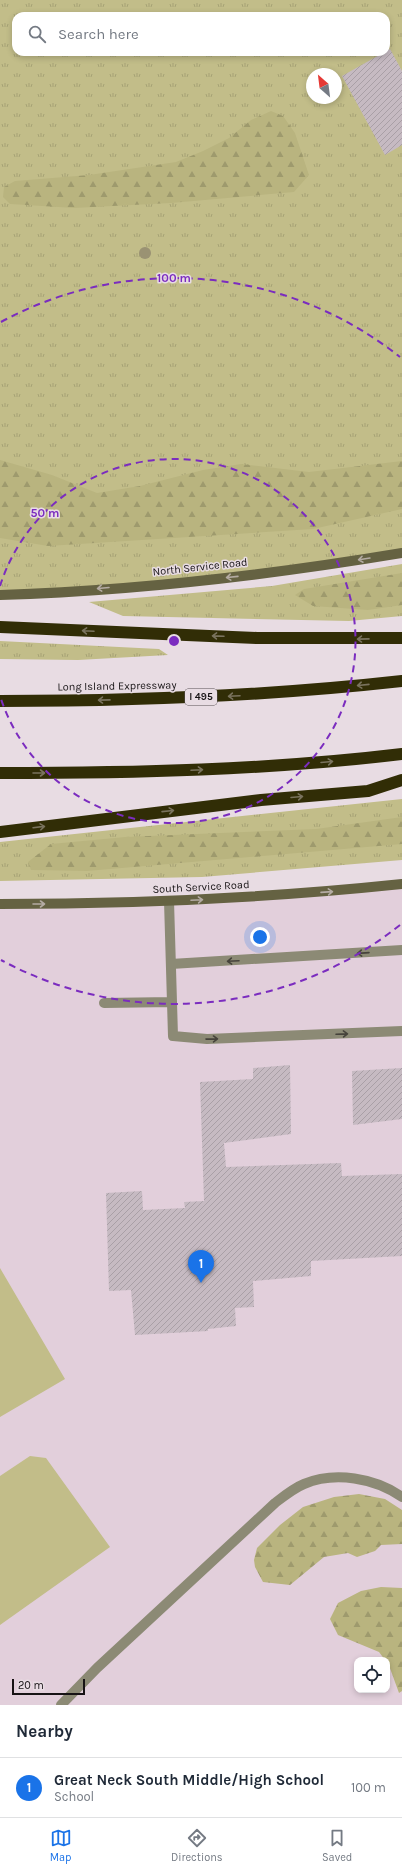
<!DOCTYPE html>
<html lang="en">
<head>
<meta charset="utf-8">
<style>
	:root { --surface:#fff; --page:#f2f2f3; --text:#1f2937; --muted:#747a83; --line:#e0e1e3; --accent:#1a73e8 }
	body { margin:0; font-family:Karla,sans-serif; background:var(--page); color:var(--text) }
	.controls { position:absolute; right:12px; bottom:12px; display:grid; overflow:hidden; border-radius:8px; box-shadow:0 2px 6px #0003 }
	.controls button { width:36px; height:36px; display:grid; place-items:center; padding:0; border:0; border-bottom:1px solid var(--line); background:var(--surface); color:var(--text); font:20px sans-serif }
	.compass { position:absolute; left:306px; top:68px; width:36px; height:36px; border-radius:50%; background:var(--surface); box-shadow:0 2px 6px #0003; rotate:332deg }
	.scale { position:absolute; left:12px; bottom:10px; width:73px; box-sizing:border-box; padding-left:4px; border:2px solid #171315; border-top:0; font-size:11px; line-height:14px; white-space:nowrap; color:#171315; -webkit-text-stroke:3px #e8dce3; paint-order:stroke }
	.you { position:absolute; left:260px; top:937px; width:14px; height:14px; margin:-10px; border:3px solid #fff; border-radius:50%; background:#1a73e8; box-shadow:0 0 0 6px #1a73e833 }
	.badge { display:grid; place-items:center; width:26px; height:26px; border-radius:50%; background:var(--accent); color:#fff; font-size:13px; font-weight:700 }
	.pin { position:absolute; translate:-50% -33px; filter:drop-shadow(0 1px 2px #0008) }
	.pin::after { content:''; position:absolute; top:21px; width:14px; height:12px; background:inherit; clip-path:polygon(0 0,100% 0,50% 100%) }
	.list { margin:0; padding:0; list-style:none }
	h2 { display:flex; justify-content:space-between; align-items:center; height:52px; margin:0; padding:0 16px; font-size:17px }
	h2 small { font-size:13px; font-weight:400; color:var(--muted) }
	.list li { display:grid; grid-template-columns:26px 1fr auto; gap:12px; align-items:center; box-sizing:border-box; height:60px; padding:0 16px; border-top:1px solid var(--line) }
	.list b { display:block; font-size:15px; white-space:nowrap }
	.list p { margin:0; font-size:13px; white-space:nowrap; color:var(--muted) }
	.list em { font-size:13px; font-style:normal; color:var(--muted) }
	.icon { flex:none; width:22px; height:22px; fill:none; stroke:currentColor; stroke-width:2; stroke-linecap:round; stroke-linejoin:round }
	.map { position:relative; flex:none; width:402px; height:1705px; overflow:hidden }
	.search { position:absolute; background:var(--surface); box-shadow:0 2px 6px #0003; left:12px; right:12px; top:12px; height:44px; display:flex; align-items:center; gap:10px; box-sizing:border-box; padding:0 14px; border-radius:12px; color:var(--muted); font-size:15px }
	.sheet { height:112px; background:var(--surface) }
	nav { display:flex; justify-content:space-around; align-items:center; box-sizing:border-box; height:56px; border-top:1px solid var(--line); background:var(--surface); font-size:11px; color:var(--muted) }
	nav a { display:grid; justify-items:center; gap:2px }
	nav .on { color:var(--accent) }
	.map>svg:first-child { display:block }
	.built { fill:#e2cfdb; fill-rule:evenodd }
	.grass { fill:url(#grass-tufts); fill-rule:evenodd }
	.forest { fill:url(#forest-firs) }
	.park { fill:#c2bd89 }
	.building { fill:url(#building-hatch) }
	.lines { fill:none; stroke-linecap:round; stroke-linejoin:round }
	.lane { stroke:#8c8a75; stroke-width:10 }
	.secondary { stroke:#656242; stroke-width:10 }
	.highway { stroke:#312d06; stroke-width:12 }
	.tree { fill:#9a9273 }
	.oneway { stroke:#b4aba3 }
	.oneway2 { stroke:#7a735e }
	.oneway3 { stroke:#46433b }
	.ring { fill:none; stroke:#7b2cbf; stroke-width:2; stroke-dasharray:7 5 }
	.labels { text-anchor:middle; dominant-baseline:central; stroke-width:3; stroke-linejoin:round; paint-order:stroke }
	.shield { fill:#e8dce3; stroke:#564f53; stroke-width:1 }
	.shield-label { font-size:10px; font-weight:bold; fill:#171315 }
	.street-label { font-size:11px; fill:#171315; stroke:#e8dce3 }
	.centre { fill:#7b2cbf; stroke:#e8dce3; stroke-width:2 }
	.ring-label { font-size:12px; text-anchor:middle; font-weight:bold; fill:#7b2cbf; stroke:#e8dce3; stroke-width:3; stroke-linejoin:round; paint-order:stroke }
</style>
</head>
<body>
<div class="map">
<svg width="402" height="1705" viewBox="0 0 402 1705">
	<defs>
		<pattern id="grass-tufts" width="24" height="20" patternUnits="userSpaceOnUse"><rect width="24" height="20" fill="#c2bd89"/><path d="M3 7l-1-3M5 7V3M7 7l1-3M15 17l-1-3M17 17v-4M19 17l1-3" fill="none" stroke="#a6a275"/></pattern>
		<pattern id="forest-firs" width="22" height="20" patternUnits="userSpaceOnUse"><rect width="22" height="20" fill="#b9b47f"/><path d="M5 1l3.5 6h-7zM16 11l3.5 6h-7z" fill="#9e9a6d"/></pattern>
		<pattern id="building-hatch" width="6" height="6" patternUnits="userSpaceOnUse"><rect width="6" height="6" fill="#c6bac2"/><path d="M-1 1l2-2M0 6l6-6M5 7l2-2" fill="none" stroke="#a99fa6"/></pattern>
	</defs>
	<rect width="100%" height="100%" fill="#e8dce3"/>
	<path class="built" d="M402 888V1705H0V906ZM357 1660H387V1690H357Z"/>
	<path class="grass" d="M0 0H402V553L271 573 0 595ZM16 16H386V52H16ZM312 74H336V98H312Z
		M402 564V616L349 621 123 616 89 602 272 586Z
		M0 641 159 649 168 655 78 660 0 659Z
		M402 799V860L202 877 0 881V842Z"/>
	<path class="forest" d="M271 111 283 116 295 133 309 175 294 192 171 203 74 208 10 204 3 197 4 187 15 181 89 175 176 162 203 151 229 138 251 120Z
		M0 460 52 475 97 493 140 486 203 470 241 464 309 472 402 461V509L313 529 48 546 0 538Z
		M402 573V605L368 610 313 606 295 595 304 589Z
		M402 817V844L87 871 31 870 28 862 51 844 125 837 316 829Z
		M359 1494 385 1499 402 1510V1544L381 1545 375 1551 357 1557 348 1553 324 1557 290 1585 263 1582 255 1567 254 1560 257 1548 280 1525 303 1507 334 1497Z
		M381 1587 402 1588V1691L399 1693 387 1660H385L379 1652 338 1635 330 1619 338 1603 361 1591Z"/>
	<path class="park" d="M0 1268 65 1379 0 1417Z
		M30 1456 46 1458 110 1547 0 1625V1476Z"/>
	<path class="building" d="M390 49 402 71V145L385 155 342 76Z
		M290 1065 291 1134 224 1143 226 1167 341 1163 342 1176 402 1174V1256L311 1261V1276L253 1281 254 1307 235 1308 236 1326 208 1329V1331L135 1335 131 1290 109 1291 106 1193 142 1191 143 1210 185 1208 184 1202 204 1201 200 1082 253 1079V1068Z
		M402 1068V1119L353 1125 352 1071Z"/>
	<g class="lines">
		<path class="lane" d="M169 901 173 1036 207 1039 402 1031
			M171 964 402 950
			M104 1003 172 1002
			M61 1705 97 1668 275 1503C284 1496 294 1488 304 1484 335 1471 375 1478 402 1497"/>
		<path class="secondary" d="M0 595C134 591 270 575 402 553
			M0 904C134 904 268 898 402 884"/>
		<path class="highway" d="M0 627 257 638H402
			M0 701C135 701 268 696 402 681
			M0 773C134 773 269 770 402 754
			M0 832 261 800 368 791 402 780"/>
	</g>
	<circle class="tree" cx="145" cy="253" r="6"/>
	<defs><path id="oneway-shaft" d="M-6 0H5M1.5-3L5.5 0L1.5 3" fill="none" stroke-width="1.6" stroke-linecap="round" stroke-linejoin="round"/></defs>
	<g class="oneway">
		<use href="#oneway-shaft" transform="translate(364 559) rotate(171)"/>
		<use href="#oneway-shaft" transform="translate(232 577) rotate(174)"/>
		<use href="#oneway-shaft" transform="translate(103 588) rotate(175)"/>
		<use href="#oneway-shaft" transform="translate(327 892) rotate(-4)"/>
		<use href="#oneway-shaft" transform="translate(197 900) rotate(-3)"/>
		<use href="#oneway-shaft" transform="translate(39 904)"/>
	</g>
	<g class="oneway2">
		<use href="#oneway-shaft" transform="translate(88 631) rotate(-177)"/>
		<use href="#oneway-shaft" transform="translate(218 636) rotate(-178)"/>
		<use href="#oneway-shaft" transform="translate(363 639) rotate(179)"/>
		<use href="#oneway-shaft" transform="translate(363 685) rotate(174)"/>
		<use href="#oneway-shaft" transform="translate(234 696) rotate(177)"/>
		<use href="#oneway-shaft" transform="translate(104 700) rotate(179)"/>
		<use href="#oneway-shaft" transform="translate(327 762) rotate(-5)"/>
		<use href="#oneway-shaft" transform="translate(197 770) rotate(-3)"/>
		<use href="#oneway-shaft" transform="translate(39 773)"/>
		<use href="#oneway-shaft" transform="translate(297 797) rotate(-5)"/>
		<use href="#oneway-shaft" transform="translate(168 811) rotate(-6)"/>
		<use href="#oneway-shaft" transform="translate(39 827) rotate(-7)"/>
	</g>
	<g class="oneway3">
		<use href="#oneway-shaft" transform="translate(363 953) rotate(176)"/>
		<use href="#oneway-shaft" transform="translate(233 961) rotate(177)"/>
		<use href="#oneway-shaft" transform="translate(342 1034) rotate(-2)"/>
		<use href="#oneway-shaft" transform="translate(212 1039) rotate(-1)"/>
	</g>
	<g class="ring">
		<path d="M0 586A182 182 0 1 1 0 696"/>
		<path d="M400 925A363 363 0 0 1 1 960M1 322A363 363 0 0 1 400 357"/>
	</g>
	<g class="labels">
		<rect class="shield" x="185" y="689" width="32" height="16" rx="3"/>
		<g class="shield-label">
			<text x="201" y="697">I 495</text>
		</g>
		<g class="street-label">
			<text transform="translate(200 567) rotate(-6)">North Service Road</text>
			<text transform="translate(117 686) rotate(-1)">Long Island Expressway</text>
			<text transform="translate(201 887) rotate(-3)">South Service Road</text>
		</g>
	</g>
	<circle cx="174" cy="641" r="6" class="centre"/>
	<g class="ring-label">
		<text x="174" y="282">100 m</text>
		<text x="45" y="517">50 m</text>
	</g>
</svg>
<div class="controls">
<button><svg class="icon" aria-label="locate" viewBox="0 0 24 24"><circle cx="12" cy="12" r="6"/><path d="M12 2v4M12 18v4M2 12h4M18 12h4"/></svg></button>
</div>
<svg class="compass" viewBox="-18 -18 36 36"><path d="M0-13l5 13h-10z" fill="#e53935"/><path d="M0 13l5-13h-10z" fill="#747a83"/></svg>
<div class="scale">20 m</div>
<div class="you"></div>
<div class="pin badge" style="left:201px;top:1283px">1</div>
<div class="search"><svg class="icon" aria-label="search" viewBox="0 0 24 24"><circle cx="10" cy="10" r="6"/><path d="M15 15l6 6"/></svg>Search here</div>
</div>
<section class="sheet">
<h2>Nearby<small></small></h2>
<ul class="list">
<li><span class="badge">1</span><div><b>Great Neck South Middle/High School</b><p>School</p></div><em>100 m</em></li>
</ul>
</section>
<nav>
<a class="on"><svg class="icon" aria-label="map" viewBox="0 0 24 24"><path d="M3 6l6-2 6 2 6-2v14l-6 2-6-2-6 2zM9 4v14M15 6v14"/></svg>Map</a>
<a><svg class="icon" aria-label="directions" viewBox="0 0 24 24"><path d="M12 3l9 9-9 9-9-9zM9 14v-3h6M13 9l2 2-2 2"/></svg>Directions</a>
<a><svg class="icon" aria-label="saved" viewBox="0 0 24 24"><path d="M7 4h10v16l-5-4-5 4z"/></svg>Saved</a>
</nav>
</body>
</html>
